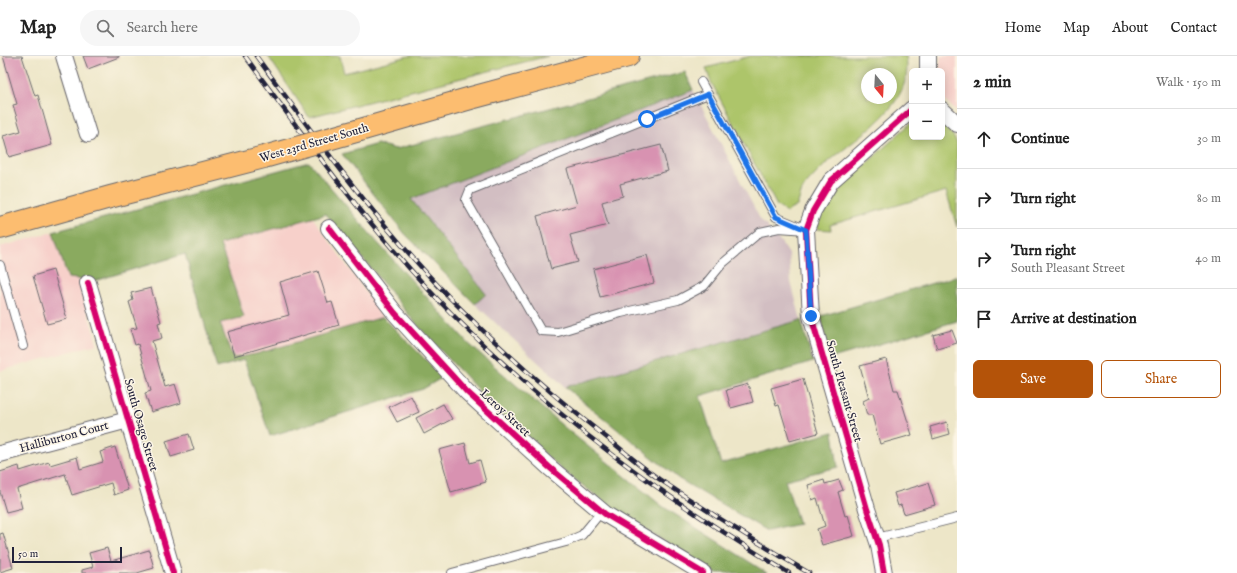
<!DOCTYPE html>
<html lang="en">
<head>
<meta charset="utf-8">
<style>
	:root { --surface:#fff; --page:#f6f6f6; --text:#222; --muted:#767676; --line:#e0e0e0; --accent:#b45309 }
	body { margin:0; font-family:"IM FELL English",serif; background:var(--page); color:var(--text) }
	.controls { position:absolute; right:12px; top:12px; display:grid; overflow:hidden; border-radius:6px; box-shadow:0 2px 10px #0003 }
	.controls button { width:36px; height:36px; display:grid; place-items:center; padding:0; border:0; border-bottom:1px solid var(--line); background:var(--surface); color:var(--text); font:20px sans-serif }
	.compass { position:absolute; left:861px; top:12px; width:36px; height:36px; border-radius:50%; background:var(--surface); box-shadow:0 2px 10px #0003; rotate:162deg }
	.scale { position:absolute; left:12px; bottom:10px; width:110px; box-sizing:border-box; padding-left:4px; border:2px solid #22223b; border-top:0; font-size:11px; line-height:14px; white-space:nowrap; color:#22223b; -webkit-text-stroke:3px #fcf5e5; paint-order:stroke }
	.stop { position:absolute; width:12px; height:12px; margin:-9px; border:3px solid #1a73e8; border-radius:50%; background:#fff }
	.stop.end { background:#1a73e8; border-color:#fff; box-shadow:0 1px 4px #0008 }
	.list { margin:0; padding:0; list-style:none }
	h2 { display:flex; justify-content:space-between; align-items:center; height:52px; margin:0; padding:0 16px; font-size:17px }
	h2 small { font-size:13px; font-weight:400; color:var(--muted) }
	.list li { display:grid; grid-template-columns:26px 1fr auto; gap:12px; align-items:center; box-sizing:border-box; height:60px; padding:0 16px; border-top:1px solid var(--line) }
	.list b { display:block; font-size:15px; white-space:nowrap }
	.list p { margin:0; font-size:13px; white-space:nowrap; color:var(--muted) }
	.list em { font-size:13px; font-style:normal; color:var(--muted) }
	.actions { display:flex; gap:8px; padding:12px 16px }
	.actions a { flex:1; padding:9px 0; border:1px solid var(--accent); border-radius:6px; text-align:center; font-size:14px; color:var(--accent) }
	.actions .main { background:var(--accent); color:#fff }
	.icon { flex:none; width:22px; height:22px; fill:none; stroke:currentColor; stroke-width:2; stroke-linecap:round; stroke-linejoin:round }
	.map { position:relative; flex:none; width:957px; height:517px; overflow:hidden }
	header { display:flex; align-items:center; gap:24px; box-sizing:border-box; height:56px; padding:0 20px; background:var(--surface); border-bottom:1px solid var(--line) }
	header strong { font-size:19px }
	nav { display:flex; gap:22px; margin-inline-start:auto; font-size:14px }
	.search { width:280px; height:36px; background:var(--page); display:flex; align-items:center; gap:10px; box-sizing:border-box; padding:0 14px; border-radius:22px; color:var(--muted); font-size:15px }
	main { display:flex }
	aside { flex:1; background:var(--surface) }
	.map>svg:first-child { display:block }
	.built { fill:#f7d0ca }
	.industrial { fill:#d2bec2 }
	.green { fill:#adc56b; stroke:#687453; fill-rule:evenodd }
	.forest { fill:#8aaa5f; stroke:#56664d }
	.building { fill:#d892b1 }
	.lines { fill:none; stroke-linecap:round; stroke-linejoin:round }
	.service-casing { stroke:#69676c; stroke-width:10 }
	.minor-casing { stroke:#69676c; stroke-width:18 }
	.primary-casing { stroke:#69676c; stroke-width:24 }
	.service { stroke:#fff; stroke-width:8 }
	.minor { stroke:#fff; stroke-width:16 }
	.primary { stroke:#fcbd6f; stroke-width:22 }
	.rail-casing { stroke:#22223b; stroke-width:4.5 }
	.rail { stroke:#fcf5e5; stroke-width:3; stroke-dasharray:9; stroke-linecap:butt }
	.primary-bridge-casing { stroke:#69676c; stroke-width:24; stroke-linecap:butt }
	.primary-bridge { stroke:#fcbd6f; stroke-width:22 }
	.cycleway-casing { stroke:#fcf5e5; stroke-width:8 }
	.cycleway { stroke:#d6006c; stroke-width:6 }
	.route { stroke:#1a73e8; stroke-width:5 }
	.labels { text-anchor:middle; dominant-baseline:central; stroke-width:3; stroke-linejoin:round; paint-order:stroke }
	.street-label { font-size:12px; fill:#22223b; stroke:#fcf5e5 }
</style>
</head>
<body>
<header>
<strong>Map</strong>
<div class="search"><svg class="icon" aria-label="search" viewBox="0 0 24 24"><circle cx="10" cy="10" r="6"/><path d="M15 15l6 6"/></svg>Search here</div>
<nav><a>Home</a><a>Map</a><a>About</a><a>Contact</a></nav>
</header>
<main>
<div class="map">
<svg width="957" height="517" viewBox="0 0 957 517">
	<rect width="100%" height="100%" fill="#fcf5e5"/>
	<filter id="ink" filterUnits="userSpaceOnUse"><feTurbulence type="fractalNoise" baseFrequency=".025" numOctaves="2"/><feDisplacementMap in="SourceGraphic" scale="8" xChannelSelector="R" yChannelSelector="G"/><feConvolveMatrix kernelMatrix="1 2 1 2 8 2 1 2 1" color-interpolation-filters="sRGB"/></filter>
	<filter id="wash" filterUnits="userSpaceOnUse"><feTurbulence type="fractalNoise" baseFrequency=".012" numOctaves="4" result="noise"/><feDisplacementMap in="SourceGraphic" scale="16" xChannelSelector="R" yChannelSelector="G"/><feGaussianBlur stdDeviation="0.9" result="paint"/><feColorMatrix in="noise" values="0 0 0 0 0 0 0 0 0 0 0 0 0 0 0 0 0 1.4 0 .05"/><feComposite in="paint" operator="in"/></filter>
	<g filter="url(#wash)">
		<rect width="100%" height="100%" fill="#ede6c8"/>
		<path class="built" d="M941 0H957V56L942 41V15H939Z
			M313 162 383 261 256 298 233 302 220 267 244 261 220 188Z
			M53 176 67 222 78 223 97 288 0 315V191Z"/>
		<path class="industrial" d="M693 34 760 163 781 186 789 198 791 226 801 264 565 331 475 248 486 238 410 143Z"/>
		<path class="green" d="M268 0H340L344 17 409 0H548L309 61Z
			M751 0H906C916 55 845 85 815 119 811 123 806 128 803 133 800 138 799 145 797 150L786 156 777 150 711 26 706 12ZM867 18H891V42H867Z
			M912 66V81H942V68L952 78 957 87V171L946 135 830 169 831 174 817 173 820 158 834 137Z"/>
		<path class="forest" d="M685 16 693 34 411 143 486 238 475 248 405 178 342 98 377 88 396 93Z
			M309 106 377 186 469 288 564 371 662 450 767 517H714L618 456 561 413 494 351 418 270 326 158 220 188 244 261 220 267 233 302 256 298 383 261 443 321 423 333 270 380 244 304 217 312 185 198 94 225 68 222 53 176Z
			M957 220V265L829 303 821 260Z
			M801 264 813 306 700 340 721 408 833 376 838 411 785 424 799 468 767 475 679 423 565 331Z"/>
		<g id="blocks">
			<path class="building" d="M3 0H22L35 40 38 39 52 89 9 101 3 80 21 75 13 49 17 48Z
				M83 0H119V1L88 13Z
				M661 89 668 115 620 128 623 140 602 146 608 169 570 179 578 206 551 213 537 160 577 149 567 113Z
				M647 199 654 227 600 241 593 213Z
				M53 214 67 263 47 268 33 220Z
				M318 215 328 247 332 246 339 269 234 300 227 276 289 259 280 226Z
				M151 232 161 266 158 267 162 282 152 285 165 331 175 328 181 347 151 356 145 337 151 335 138 288 135 289 130 273 137 272 129 246 133 244 131 237Z
				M952 274 957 287 937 293 933 279Z
				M886 303 894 334H898L912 379 880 388 872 359H867L863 345 869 342 860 310Z
				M803 323 818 377 790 385 779 349 776 350 771 332Z
				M748 328 753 346 731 352 726 334Z
				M411 340 419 356 397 366 389 351Z
				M443 348 452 363 424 378 416 362Z
				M947 366 950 378 933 383 930 371Z
				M189 378 194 394 171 401 166 385Z
				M465 387 470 407 480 404 486 426 451 436 439 394Z
				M115 391 128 434 114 439 111 427 72 439 65 418 17 433 22 452 6 456 0 436V416L19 410 20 415 49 406 50 409 77 401 80 413 103 406 100 396Z
				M824 424 825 428 839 424 843 434 838 436 845 460 848 459 854 480 822 489 817 473 825 470 817 442 812 444 808 429Z
				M928 427 935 449 904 458 901 449 898 450 894 437Z
				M3 477 13 512 0 516V478Z
				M107 492 111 505 149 494 154 512 137 517H82V514L93 511 89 497Z"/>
		</g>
	</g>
	<g filter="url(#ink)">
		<use href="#blocks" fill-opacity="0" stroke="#69676c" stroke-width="1"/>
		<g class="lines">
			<defs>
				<path id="service" d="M701 26 776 161 800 171
					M708 38 470 134 466 144 541 275 558 276 621 257 678 244 704 230 722 208 760 176 779 172 806 174
					M0 209 23 290
					M877 482 957 462
					M452 517 566 486 582 479 602 455"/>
				<path id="minor" d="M64 0 88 78
					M928 0V15
					M942 54 957 68
					M329 172 395 257 467 336 549 411 605 458 703 517
					M88 227 173 517
					M0 398 128 364
					M884 517 879 489 867 453 811 260 806 174 813 155 831 125 912 53"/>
				<path id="primary" d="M360 74 471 42 628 0
					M0 172 110 141 264 101"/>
			</defs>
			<use href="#service" class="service-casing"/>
			<use href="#minor" class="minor-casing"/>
			<use href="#primary" class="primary-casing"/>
			<use href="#service" class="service"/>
			<use href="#minor" class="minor"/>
			<use href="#primary" class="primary"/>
			<defs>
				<path id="rail" d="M245 0C311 90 376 182 455 261 556 363 666 443 789 517
					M256 0C317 83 378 168 450 242 501 294 554 341 611 385 627 398 642 411 659 423 708 456 758 487 809 517"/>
			</defs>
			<use href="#rail" class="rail-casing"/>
			<use href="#rail" class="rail"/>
			<defs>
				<path id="primary-bridge" d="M264 101 360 74"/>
			</defs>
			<use href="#primary-bridge" class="primary-bridge-casing"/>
			<use href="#primary-bridge" class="primary-bridge"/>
			<defs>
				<path id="cycleway" d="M329 172 395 257 467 336 549 411 605 458 703 517
					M88 227 173 517
					M884 517 879 489 867 453 811 260 806 174 813 155 831 125 912 53"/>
			</defs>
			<use href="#cycleway" class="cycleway-casing"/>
			<use href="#cycleway" class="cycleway"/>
		</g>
	</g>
	<g class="lines" filter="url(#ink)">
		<path class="route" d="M647 63 708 38 776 161 806 174 811 260"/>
	</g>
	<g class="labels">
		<g class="street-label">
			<text transform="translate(314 87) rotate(-16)">West 23rd Street South</text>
			<text transform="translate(844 335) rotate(74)">South Pleasant Street</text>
			<text transform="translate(505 357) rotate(43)">Leroy Street</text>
			<text transform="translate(141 369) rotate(74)">South Osage Street</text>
			<text transform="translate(64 381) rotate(-15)">Halliburton Court</text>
		</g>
	</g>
</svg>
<div class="controls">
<button>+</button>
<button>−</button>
</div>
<svg class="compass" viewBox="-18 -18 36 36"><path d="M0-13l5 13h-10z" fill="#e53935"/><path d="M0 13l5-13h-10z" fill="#767676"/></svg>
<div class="scale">50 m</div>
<div class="stop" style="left:647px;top:63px"></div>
<div class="stop end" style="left:811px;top:260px"></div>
</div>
<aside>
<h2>2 min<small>Walk · 150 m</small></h2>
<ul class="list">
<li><svg class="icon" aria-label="ahead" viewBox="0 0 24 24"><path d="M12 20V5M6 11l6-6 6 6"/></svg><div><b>Continue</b></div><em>30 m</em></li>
<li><svg class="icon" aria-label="right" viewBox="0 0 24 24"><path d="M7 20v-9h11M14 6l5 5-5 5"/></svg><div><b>Turn right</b></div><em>80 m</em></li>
<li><svg class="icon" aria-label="right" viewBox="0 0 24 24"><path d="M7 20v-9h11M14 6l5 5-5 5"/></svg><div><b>Turn right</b><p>South Pleasant Street</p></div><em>40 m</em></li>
<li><svg class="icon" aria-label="arrive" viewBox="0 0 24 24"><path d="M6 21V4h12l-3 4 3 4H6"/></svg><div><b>Arrive at destination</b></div></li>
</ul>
<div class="actions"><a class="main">Save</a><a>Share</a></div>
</aside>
</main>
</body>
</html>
